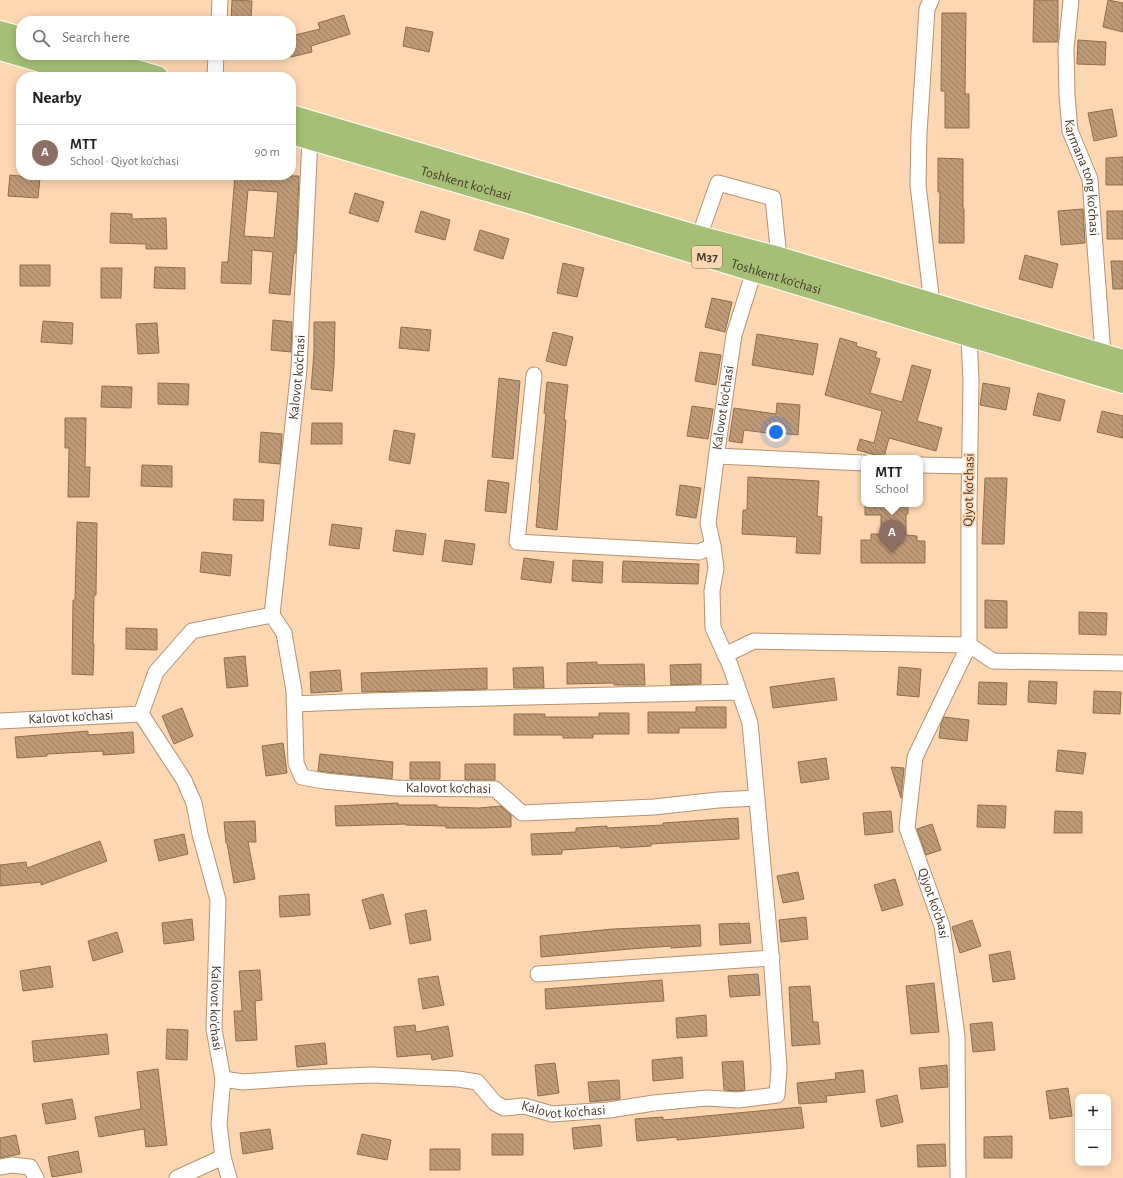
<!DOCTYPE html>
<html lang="en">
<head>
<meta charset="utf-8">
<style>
	:root { --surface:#fff; --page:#f6f6f6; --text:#202124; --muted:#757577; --line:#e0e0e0; --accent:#111827 }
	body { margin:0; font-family:"Alegreya Sans",sans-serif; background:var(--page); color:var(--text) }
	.controls { position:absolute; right:12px; bottom:12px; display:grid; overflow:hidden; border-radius:8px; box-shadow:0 2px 10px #0003 }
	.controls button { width:36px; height:36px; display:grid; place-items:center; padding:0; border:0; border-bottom:1px solid var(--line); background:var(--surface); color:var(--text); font:20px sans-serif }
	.you { position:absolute; left:776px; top:432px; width:14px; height:14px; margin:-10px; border:3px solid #fff; border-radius:50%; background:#1a73e8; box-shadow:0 0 0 6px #1a73e833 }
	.badge { display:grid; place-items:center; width:26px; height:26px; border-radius:50%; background:var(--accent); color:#fff; font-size:13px; font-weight:700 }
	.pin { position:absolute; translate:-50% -33px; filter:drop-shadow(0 1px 2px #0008) }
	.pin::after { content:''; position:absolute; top:21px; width:14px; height:12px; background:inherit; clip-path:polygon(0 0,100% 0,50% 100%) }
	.popup { position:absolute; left:861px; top:455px; width:62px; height:52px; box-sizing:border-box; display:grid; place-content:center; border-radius:8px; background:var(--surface); filter:drop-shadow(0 1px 3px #0005); font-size:13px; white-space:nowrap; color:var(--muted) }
	.popup b { font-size:15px; color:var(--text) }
	.popup::after { content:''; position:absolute; left:50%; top:100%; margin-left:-8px; border:8px solid transparent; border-top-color:var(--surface) }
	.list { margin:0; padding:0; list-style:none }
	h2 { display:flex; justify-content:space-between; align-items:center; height:52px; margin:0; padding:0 16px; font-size:17px }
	h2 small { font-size:13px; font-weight:400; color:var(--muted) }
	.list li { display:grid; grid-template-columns:26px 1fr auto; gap:12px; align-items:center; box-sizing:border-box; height:56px; padding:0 16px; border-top:1px solid var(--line) }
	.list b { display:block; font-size:15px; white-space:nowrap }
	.list p { margin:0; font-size:13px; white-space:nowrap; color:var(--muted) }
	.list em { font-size:13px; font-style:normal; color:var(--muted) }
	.icon { flex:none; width:22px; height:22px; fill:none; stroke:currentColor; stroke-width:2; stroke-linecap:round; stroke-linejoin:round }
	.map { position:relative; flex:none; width:1123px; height:1178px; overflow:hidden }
	.search { position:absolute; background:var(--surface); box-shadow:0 2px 10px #0003; left:16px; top:16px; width:280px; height:44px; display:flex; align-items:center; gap:10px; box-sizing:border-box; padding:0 14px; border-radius:16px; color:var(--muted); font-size:15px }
	.panel { position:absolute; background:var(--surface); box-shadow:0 2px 10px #0003; left:16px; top:72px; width:280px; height:108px; border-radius:16px }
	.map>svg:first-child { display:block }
	.building { fill:url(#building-back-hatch); stroke:#906e4d; fill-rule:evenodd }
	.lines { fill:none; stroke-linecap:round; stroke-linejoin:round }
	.minor-casing { stroke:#b69270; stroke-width:17 }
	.highway-casing { stroke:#fff; stroke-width:24 }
	.minor { stroke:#fff; stroke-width:15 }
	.highway { stroke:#a5c076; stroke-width:22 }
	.labels { text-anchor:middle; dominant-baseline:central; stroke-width:3.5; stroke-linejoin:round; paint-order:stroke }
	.shield { fill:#fdd7b2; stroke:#7e6853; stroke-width:1 }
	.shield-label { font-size:13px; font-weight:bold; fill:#48392a }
	.street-label { font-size:14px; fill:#48392a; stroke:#fdd7b2 }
</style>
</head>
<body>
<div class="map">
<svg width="1123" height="1178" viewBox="0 0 1123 1178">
	<defs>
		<pattern id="building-back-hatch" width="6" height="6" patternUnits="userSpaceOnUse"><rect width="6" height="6" fill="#be9a77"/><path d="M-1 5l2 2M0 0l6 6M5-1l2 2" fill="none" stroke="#9c7f62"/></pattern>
	</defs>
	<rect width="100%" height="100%" fill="#fdd7b2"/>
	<path class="building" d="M232 0 252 1 251 21H231Z
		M1034 0H1058V42H1033Z
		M1108 0 1123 3V32L1103 27Z
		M942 13H966L965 94H969V128H945V91H941Z
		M344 15 350 34 311 46 312 52 291 57V36L320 29 318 23Z
		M406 27 433 32 429 52 403 46Z
		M1078 40 1106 42 1105 65 1077 64Z
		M1112 109 1117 136 1094 141 1088 113Z
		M1123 157V185H1106V158Z
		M938 158 963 159V209H964V243H939L940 192H938Z
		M10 175 40 178 38 198 8 196Z
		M235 175 299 176 296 253H294L290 295 269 293 273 252 252 250 251 284 221 283 222 262H228ZM248 190 278 192 274 238 244 236Z
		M355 193 384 202 378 222 349 213Z
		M1083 209 1085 243 1061 245 1058 211Z
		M421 211 450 220 445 240 415 232Z
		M1107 211H1123V239H1107Z
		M111 213 132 214V219L166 218 167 249H146V244L110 243Z
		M480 230 509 239 503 259 474 250Z
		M1025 255 1058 264 1052 288 1019 279Z
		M1111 261H1123V289H1113Z
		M563 263 584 268 577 297 557 293Z
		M20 265H50V286H20Z
		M155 267 185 268V289L154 288Z
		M101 268H122L121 298H101Z
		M712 298 732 302 725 332 705 327Z
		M273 320 292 322 291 352 271 350Z
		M43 321 73 323 72 344 41 342Z
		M314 322H335L334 365 332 391 311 389 314 352Z
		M157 323 159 353 138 354 136 324Z
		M401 327 431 330 429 351 399 348Z
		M553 332 573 337 566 366 546 361Z
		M757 334 818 344 813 375 752 365Z
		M840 338 857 343 856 346 877 352 875 357 880 359 870 393 902 402 912 365 931 370 917 421 942 428 936 451 889 438 884 457 857 450 860 439 874 443 882 411 825 395Z
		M700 352 721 355 716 385 695 381Z
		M499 378 520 381 513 459 492 457Z
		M547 382 568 385 564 420H566L557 530 536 527 540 484 539 483 546 413H544Z
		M158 383 189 384 188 405 158 404Z
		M983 383 1010 388 1006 410 980 405Z
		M102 386 132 387 131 408 101 407Z
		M1038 393 1065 400 1060 421 1033 415Z
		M777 403 800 405 798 435 767 432V433L744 430 742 443 729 441 734 408 776 414Z
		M692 406 713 409 708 439 687 436Z
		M1102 411 1123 416V438L1097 432Z
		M65 418H86L85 467H90L89 497H68L69 448H65Z
		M312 423H342V444H311Z
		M394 430 415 434 410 464 389 460Z
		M261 432 282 434 280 464 259 462Z
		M142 465 172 466V487L141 486Z
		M748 477 819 481 817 516 822 517 820 554 796 553 797 537 742 534 743 510H747Z
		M985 478H1007L1004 544H982Z
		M488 480 509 483 506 513 485 511Z
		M680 485 701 488 696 518 676 515Z
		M234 499 264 500 263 521 233 520Z
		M865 504H908V514H906V535L917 536V541H925V563H861V540H871V534H881V515H865Z
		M77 522 97 523 96 595H94L93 644H94L93 675 72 674 73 600H75Z
		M332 524 362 528 359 549 329 545Z
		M396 530 426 534 423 555 393 551Z
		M445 540 475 544 472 565 442 561Z
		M202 552 232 555 230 576 200 572Z
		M524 558 554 562 551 583 521 579Z
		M573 560 603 562 602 583 572 581Z
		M623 561 699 564 698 584 622 582Z
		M985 600 1007 601V628H985Z
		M1079 612 1107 613 1106 635 1079 634Z
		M126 628 157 629V650L126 649Z
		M245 656 248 686 227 688 224 658Z
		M597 662V665L644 664 645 685H614V683L567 684V663Z
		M701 664V684L671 685 670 665Z
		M543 667 544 688H514L513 668Z
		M899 667 921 669 919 697 897 695Z
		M487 668V689L362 692 361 673Z
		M340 670 342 691 311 693 310 672Z
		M834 678 837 700 773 708 770 687Z
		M1029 681 1057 682 1056 704 1028 702Z
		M979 682 1007 683 1006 705 978 704Z
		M1094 691 1121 692 1120 714 1093 713Z
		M696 707H726V728H679V733H648V712H696Z
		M182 708 193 736 174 744 162 716Z
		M599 713H629V734H593V738H563V735H514V714H545V717H599Z
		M944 717 969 720 967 741 939 738 941 724Z
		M88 731V735L133 732 134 753 103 755V751L47 754V756L17 758 15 737Z
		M283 743 287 773 266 776 262 746Z
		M1058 750 1086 753 1083 774 1056 771Z
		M320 754 393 762 392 779 318 771Z
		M826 758 829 779 801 783 798 762Z
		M410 762H440V779H410Z
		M465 764H495V780H465Z
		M891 767 904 768 901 798Z
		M398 803V805H437V807L479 808 501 806 511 815V827L484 828H446V826L406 825V824L336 826 335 806Z
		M978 805 1006 806 1005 828 977 827Z
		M891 811 893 832 865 835 863 813Z
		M1055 811 1082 812V833H1054Z
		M738 818 739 839 651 844V846L620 848V846L562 850V854L532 855 531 834 576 832V828L607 826V828L663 825V823Z
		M255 821 256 842H248L255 879 234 883 227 843H226L224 822Z
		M932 824 941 850 926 855 917 829Z
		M184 834 188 854 159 861 154 840Z
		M100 841 107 861 41 885V882L0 886V865L26 862 27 868Z
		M798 872 804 899 783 903 777 876Z
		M895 879 903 905 882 911 874 885Z
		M309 894 310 915 280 917 279 896Z
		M383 894 391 924 370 929 362 900Z
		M426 910 431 940 410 944 405 914Z
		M806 917 808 939 781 942 779 920Z
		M192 919 194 940 164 944 162 923Z
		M972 920 981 946 960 953 952 927Z
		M740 923V924L749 923 751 943 720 945 719 924Z
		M700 925 701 946 671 948V946L630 949 541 957 540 936 613 929Z
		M117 932 123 952 93 961 88 941Z
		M1010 951 1015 979 993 982 989 955Z
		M50 966 53 987 23 991 20 971Z
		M260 970 262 1000 255 1001 257 1040 236 1041 234 1011H242L239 971Z
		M758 974 760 995 730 997 728 976Z
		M438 976 444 1005 423 1009 418 979Z
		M662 980 664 1001 546 1009 545 989Z
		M934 983 939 1032 911 1034 906 986Z
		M810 986 813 1022H818L820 1044 792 1046 789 987Z
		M706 1015 707 1036 677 1038 676 1018Z
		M992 1022 995 1050 973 1052 970 1024Z
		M415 1025 416 1032 448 1026 453 1056 432 1060 431 1054 397 1057 394 1027Z
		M167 1029 188 1030 187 1060 166 1059Z
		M107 1034 109 1054 34 1062 32 1041Z
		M325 1043 327 1064 297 1067 295 1046Z
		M682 1057 683 1078 653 1081 652 1060Z
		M743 1061 745 1090 738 1091 724 1090 722 1062Z
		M555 1063 559 1093 538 1096 535 1065Z
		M947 1065 948 1087 921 1089 919 1068Z
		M158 1069 167 1145 146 1147 144 1129 99 1137 95 1117 141 1109 137 1072Z
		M863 1070 865 1092 826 1096 827 1102 799 1104 797 1083 836 1079 835 1073Z
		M619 1080 620 1099 590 1102 588 1082Z
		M1068 1088 1072 1116 1050 1119 1046 1091Z
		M897 1095 903 1122 881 1127 876 1100Z
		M72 1099 76 1119 46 1124 42 1104Z
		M801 1107 804 1128 677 1140V1137L637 1141 635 1119 663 1117V1120Z
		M600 1125 602 1146 574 1149 572 1128Z
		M270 1129 273 1149 243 1154 240 1133Z
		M362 1134 391 1140 387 1160 357 1154Z
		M492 1134H523V1155H492Z
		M16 1135 20 1154 0 1158V1138Z
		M1012 1136V1158H984V1137Z
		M945 1144 946 1166 918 1167 917 1145Z
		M430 1149H460V1170H430Z
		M78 1151 82 1172 52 1177 48 1157Z"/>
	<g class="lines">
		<defs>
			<g id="minor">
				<path d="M931 0 927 9 919 133 918 185 932 304"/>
				<path id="s1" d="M1071 0 1066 49 1067 95 1070 131 1090 179 1103 354"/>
				<path d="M219 21 220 0"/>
				<path d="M215 77 216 55"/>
				<path d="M699 237 718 183 773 198 779 258"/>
				<path d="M969 336 971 381 969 505V645L993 661 1123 663"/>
				<path d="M534 375 517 542 699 552 713 546"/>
				<path d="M717 456 864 463"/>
				<path d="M920 465 969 466"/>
				<path id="s2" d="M272 615 284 633 294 691 296 763 302 777 324 781 396 788 495 789 522 813 654 807 718 800 757 798"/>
				<path id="s3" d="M725 655 754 641 969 645 915 757 907 828 942 926 957 1036 958 1178"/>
				<path d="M294 704 368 701 739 692"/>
				<path id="s4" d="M141 714 184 780 194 803 200 834 218 900 214 1029 223 1079 219 1124 223 1157 229 1178"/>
				<path id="s5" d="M0 721 141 714 156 672 192 631 272 615 299 369 310 139"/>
				<path d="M538 974 772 958"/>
				<path id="s6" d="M223 1079 243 1082 299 1078 372 1075 458 1079 477 1082 495 1103 504 1108 524 1106 552 1114 609 1110 654 1103 707 1098 738 1100 777 1095 779 1068 771 954 750 723 730 665 713 628 712 591 716 568 713 546 708 523 718 444 734 335 754 271"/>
				<path d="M0 1167 12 1165 30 1167 36 1178"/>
				<path d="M177 1178 223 1157"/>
			</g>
			<g id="highway">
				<path d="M0 32 21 38"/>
				<path d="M0 49 95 77"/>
				<path d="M81 55 157 77"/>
				<path d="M291 116 699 237 779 258 932 304 1123 361"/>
				<path id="s7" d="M291 133 518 199 1123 382"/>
			</g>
		</defs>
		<use href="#minor" class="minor-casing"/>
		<use href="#highway" class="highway-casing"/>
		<use href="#minor" class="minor"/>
		<use href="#highway" class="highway"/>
	</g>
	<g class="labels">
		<rect class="shield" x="692" y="246" width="30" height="22" rx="3"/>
		<g class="shield-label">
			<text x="707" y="257">M37</text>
		</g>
		<g class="street-label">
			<text stroke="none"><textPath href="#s1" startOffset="180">Karmana tong ko'chasi</textPath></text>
			<text stroke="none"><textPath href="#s7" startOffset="182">Toshkent ko'chasi</textPath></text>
			<text stroke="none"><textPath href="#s7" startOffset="506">Toshkent ko'chasi</textPath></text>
			<text stroke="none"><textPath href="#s5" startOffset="561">Kalovot ko'chasi</textPath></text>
			<text stroke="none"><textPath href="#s6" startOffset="1266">Kalovot ko'chasi</textPath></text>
			<text transform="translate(969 490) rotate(-89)">Qiyot ko'chasi</text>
			<text stroke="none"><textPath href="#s5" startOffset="71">Kalovot ko'chasi</textPath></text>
			<text stroke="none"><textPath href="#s2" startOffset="315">Kalovot ko'chasi</textPath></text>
			<text stroke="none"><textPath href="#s3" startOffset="523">Qiyot ko'chasi</textPath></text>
			<text stroke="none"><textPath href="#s4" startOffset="312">Kalovot ko'chasi</textPath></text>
			<text stroke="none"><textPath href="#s6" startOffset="353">Kalovot ko'chasi</textPath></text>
		</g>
	</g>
</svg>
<div class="controls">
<button>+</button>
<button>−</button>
</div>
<div class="you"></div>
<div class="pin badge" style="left:892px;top:553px;background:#8d6e63">A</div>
<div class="popup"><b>MTT</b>School</div>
<div class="search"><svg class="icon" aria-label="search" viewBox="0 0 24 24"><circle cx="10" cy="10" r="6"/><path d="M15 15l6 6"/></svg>Search here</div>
<section class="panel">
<h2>Nearby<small></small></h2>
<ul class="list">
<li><span class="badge" style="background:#8d6e63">A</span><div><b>MTT</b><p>School · Qiyot ko'chasi</p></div><em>90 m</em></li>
</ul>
</section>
</div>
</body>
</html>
